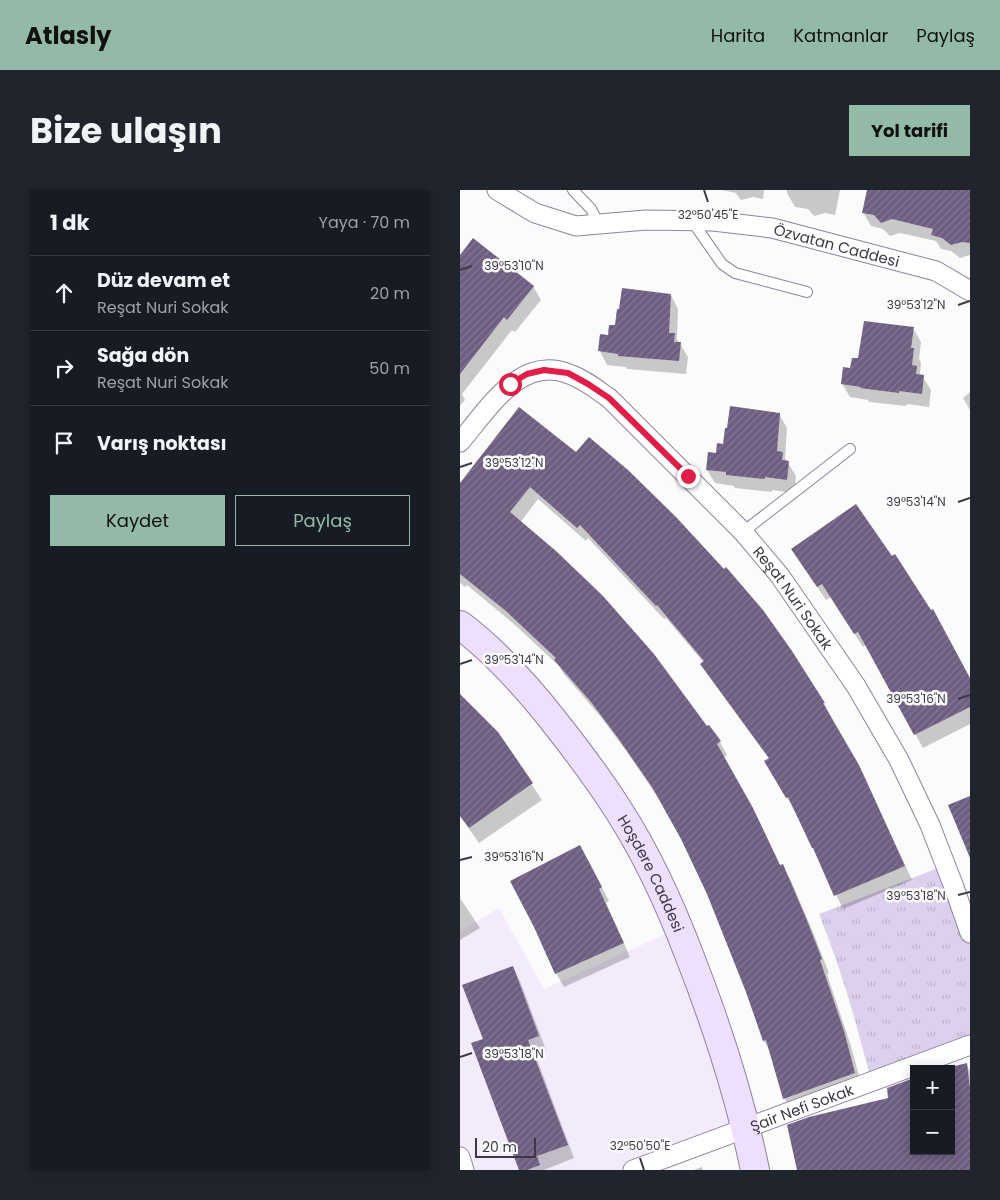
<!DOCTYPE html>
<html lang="tr">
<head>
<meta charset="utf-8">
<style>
	:root { --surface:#171b24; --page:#20242c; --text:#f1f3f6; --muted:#9ea1a6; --line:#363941; --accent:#92baa7 }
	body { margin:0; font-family:Poppins,sans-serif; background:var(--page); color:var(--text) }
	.controls { position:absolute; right:15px; bottom:15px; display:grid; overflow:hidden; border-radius:0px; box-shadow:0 2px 12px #0003 }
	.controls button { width:45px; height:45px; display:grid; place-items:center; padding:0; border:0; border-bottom:1px solid var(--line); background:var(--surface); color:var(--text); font:25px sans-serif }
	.scale { position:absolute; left:15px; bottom:12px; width:61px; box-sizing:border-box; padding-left:5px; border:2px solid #3e3846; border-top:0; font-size:14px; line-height:18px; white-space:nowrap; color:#3e3846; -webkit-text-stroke:4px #fbfbfb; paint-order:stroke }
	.stop { position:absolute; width:15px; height:15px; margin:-11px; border:4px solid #e11d48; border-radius:50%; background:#fff }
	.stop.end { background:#e11d48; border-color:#fff; box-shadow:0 1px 5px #0008 }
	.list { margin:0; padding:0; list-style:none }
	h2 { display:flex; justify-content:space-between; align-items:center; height:65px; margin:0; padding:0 20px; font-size:21px }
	h2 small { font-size:16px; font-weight:400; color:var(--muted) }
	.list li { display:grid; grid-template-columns:32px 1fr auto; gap:15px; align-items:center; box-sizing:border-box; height:75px; padding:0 20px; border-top:1px solid var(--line) }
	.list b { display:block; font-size:19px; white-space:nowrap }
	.list p { margin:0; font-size:16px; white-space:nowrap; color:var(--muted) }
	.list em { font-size:16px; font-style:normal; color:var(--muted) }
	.actions { display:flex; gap:10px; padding:15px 20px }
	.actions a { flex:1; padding:11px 0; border:1px solid var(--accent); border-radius:0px; text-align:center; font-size:18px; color:var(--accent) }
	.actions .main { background:var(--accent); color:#111 }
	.icon { flex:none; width:28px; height:28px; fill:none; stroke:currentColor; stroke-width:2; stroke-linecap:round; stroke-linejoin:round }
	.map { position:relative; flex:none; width:510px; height:980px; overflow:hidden; border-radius:0px }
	header { display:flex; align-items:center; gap:30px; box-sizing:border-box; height:70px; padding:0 25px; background:var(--accent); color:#111 }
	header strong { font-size:24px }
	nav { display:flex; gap:28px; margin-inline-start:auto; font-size:18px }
	.intro { display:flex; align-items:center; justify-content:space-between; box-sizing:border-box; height:120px; padding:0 30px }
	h1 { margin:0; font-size:35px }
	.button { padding:12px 22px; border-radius:0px; background:var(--accent); color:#111; font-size:18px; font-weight:700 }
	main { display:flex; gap:30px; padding:0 30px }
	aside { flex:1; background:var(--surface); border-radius:0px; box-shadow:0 2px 12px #0003 }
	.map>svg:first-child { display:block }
	.built { fill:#f3ebfc }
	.grass { fill:url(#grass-tufts) }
	.shadow { fill:#0003 }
	.building { fill:url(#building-hatch) }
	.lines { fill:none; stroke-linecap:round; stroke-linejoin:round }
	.lane-casing { stroke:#8f81a0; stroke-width:12 }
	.street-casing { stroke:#8f81a0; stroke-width:21 }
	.secondary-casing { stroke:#8f81a0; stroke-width:30 }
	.lane { stroke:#fff; stroke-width:10 }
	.street { stroke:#fff; stroke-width:19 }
	.secondary { stroke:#eee0fc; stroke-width:28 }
	.route { stroke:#e11d48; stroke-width:6 }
	.ticks { fill:none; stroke:#3e3846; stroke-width:2 }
	.labels { text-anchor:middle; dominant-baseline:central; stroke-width:5; stroke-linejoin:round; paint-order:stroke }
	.street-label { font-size:15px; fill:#3e3846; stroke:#fbfbfb }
	.ticks-label { font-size:12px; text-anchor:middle; fill:#3e3846; stroke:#fbfbfb; stroke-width:5; stroke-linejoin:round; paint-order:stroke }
</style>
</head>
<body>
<header>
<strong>Atlasly</strong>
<nav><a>Harita</a><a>Katmanlar</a><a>Paylaş</a></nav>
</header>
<div class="intro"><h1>Bize ulaşın</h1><a class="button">Yol tarifi</a></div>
<main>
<aside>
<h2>1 dk<small>Yaya · 70 m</small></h2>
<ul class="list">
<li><svg class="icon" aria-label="ahead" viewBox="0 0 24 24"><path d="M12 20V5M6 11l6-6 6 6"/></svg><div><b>Düz devam et</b><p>Reşat Nuri Sokak</p></div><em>20 m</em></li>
<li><svg class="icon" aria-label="right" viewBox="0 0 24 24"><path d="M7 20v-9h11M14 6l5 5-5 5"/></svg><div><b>Sağa dön</b><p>Reşat Nuri Sokak</p></div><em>50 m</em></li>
<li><svg class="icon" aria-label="arrive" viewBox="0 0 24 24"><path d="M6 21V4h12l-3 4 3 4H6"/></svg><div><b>Varış noktası</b></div></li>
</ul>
<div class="actions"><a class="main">Kaydet</a><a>Paylaş</a></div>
</aside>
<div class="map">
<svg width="510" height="980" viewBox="0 0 510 980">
	<defs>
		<pattern id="grass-tufts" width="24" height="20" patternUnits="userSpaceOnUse" patternTransform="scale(1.25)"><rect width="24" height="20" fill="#ddd0ed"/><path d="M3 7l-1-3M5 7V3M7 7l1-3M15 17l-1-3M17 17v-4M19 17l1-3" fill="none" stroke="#bfb3cd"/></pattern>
		<pattern id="building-hatch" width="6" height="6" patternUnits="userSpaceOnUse" patternTransform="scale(1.25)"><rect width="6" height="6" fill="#6e5e81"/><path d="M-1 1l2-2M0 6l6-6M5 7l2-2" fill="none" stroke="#847793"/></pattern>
	</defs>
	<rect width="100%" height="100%" fill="#fbfbfb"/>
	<path class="built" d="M39 718 84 799 219 738 286 938 173 980H4L0 967V741Z"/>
	<path class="grass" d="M486 675 510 743V855L411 891C397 834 381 779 359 724Z"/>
	<path class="shadow" d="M262 0H304L303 9 293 7 281 10 276 3Z
		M327 0H380L375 25 365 23 354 26 348 19 335 17 327 3Z
		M408 0H510V65L500 68 491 61 481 59 476 51 440 43 430 46 423 39 411 36 403 22Z
		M0 67 73 96 81 110 55 142 52 140 2 204 5 210 0 216Z
		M211 105 218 119 217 149 228 167 226 184 167 179 166 177 147 175 140 161 156 137Z
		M453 138 461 152 459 169 461 173 460 183 471 200 469 217 447 214 446 216 409 212 408 210 390 207 382 194 399 170Z
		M510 202V220L503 208Z
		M59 219 331 462 364 513 371 527 370 528 406 590 452 690 383 719 335 621 306 572 309 569 250 487 242 474 244 473 206 428 204 429 128 348 126 351 78 309 60 333 260 552 267 565 263 568 300 633 320 676 322 675 330 689 353 742 369 783 367 784 391 856 402 897 332 921 324 908 312 864 304 851 288 802 248 703 222 649 199 609 167 562 140 526 103 483 99 476 55 435 7 395 5 397 0 393V295Z
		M319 224 327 238 325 268 336 286 334 303 312 300V302L275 298 274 296 255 293 247 280 264 255Z
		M332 359 510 491V534L463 558 406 455 403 457 371 407 366 410Z
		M0 506 37 542 82 610 19 653 0 626Z
		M128 670 149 711 146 713 170 767 104 797 96 783Z
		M0 708 20 738 0 750Z
		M53 777 60 791 86 860 75 864 114 968 84 980H60L24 850Z
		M506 874 510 881V980H339L454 961H491Z
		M242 977 243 980H234Z"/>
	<path class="building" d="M407 0H510V53L502 52 491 55 482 48 471 45 473 39 432 29 421 33 414 25 402 23Z
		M13 48 74 96 47 130 44 127 0 184V65Z
		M162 98 211 104 209 143H215L214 152H221L219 171 158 166V164L138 161 140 144 148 145 149 135H155L157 119H159Z
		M404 131 454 137 451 158H454L452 175 457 176 456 184 464 185 462 204 439 201V203L400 198 401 197 381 194 383 177 390 178 392 168H398Z
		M270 216 320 223 317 261 323 262 322 270 329 271 327 290 305 287V289L266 285V282L246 280 248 262 256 263 257 253 263 254 265 238H267Z
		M59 217 116 262 129 247 168 280 216 327 264 379 266 377 303 420 332 461 365 513H363L399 575 445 676 374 706 353 658H352L328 607 326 608 304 571 309 568 240 474 244 471 197 415 196 416 120 335 117 338 70 297 50 322 96 361 143 406 194 464 247 536 249 535 261 551 257 554 293 618 320 675 323 674 346 728 362 769 360 770 384 841 395 883 323 909 306 850 303 851 286 802 247 704 221 649 192 597 158 548 131 512 94 470 96 468 46 421 0 384V293Z
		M396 314 432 366 435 364 471 420 473 419 510 488V517L454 545 398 442 394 444 362 394 357 397 331 359Z
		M0 504 38 542 73 593 9 638 0 626Z
		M510 606V668L488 615Z
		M120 655 142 697 139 699 164 753 95 784 74 737 50 691Z
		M53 776 79 846 68 850 108 955 77 966 80 975 67 980H59L11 853 23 849 2 795Z
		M507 873 510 899V980H337L327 935 349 927 428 908 427 898 454 888V961H491V877Z"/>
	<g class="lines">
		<defs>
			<path id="lane" d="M113 0 131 19 139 34
				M232 31 262 74 275 83 347 102
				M283 342 390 259"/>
			<g id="street">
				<path id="s1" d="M37 0 75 23 116 36 186 30 253 31 312 38 476 81 510 101"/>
				<path id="s2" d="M0 252C27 221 60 164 109 184 124 189 136 199 149 208L283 342 320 386 396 496 439 570 470 635 494 697 510 743"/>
				<path d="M0 967 4 980"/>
				<path id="s3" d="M173 980 510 855"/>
			</g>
			<g id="secondary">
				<path id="s4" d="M0 435C37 463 69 499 97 535 119 563 140 591 159 621 188 666 211 717 230 767 257 836 280 907 295 980"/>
			</g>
		</defs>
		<use href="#lane" class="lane-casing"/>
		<use href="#street" class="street-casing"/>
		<use href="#secondary" class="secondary-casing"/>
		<use href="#lane" class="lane"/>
		<use href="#street" class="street"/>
		<use href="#secondary" class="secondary"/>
	</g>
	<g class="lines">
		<path class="route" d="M50 194 67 184 84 180 108 183 128 194 149 208 228 286"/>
	</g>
	<path class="ticks" d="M244 0 248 12M0 80 12 76M498 115 510 111M0 277 12 273M498 312 510 308M0 474 12 470M498 509 510 505M0 670 12 667M498 705 510 702M0 867 12 863M180 968 184 980"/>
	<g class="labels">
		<g class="street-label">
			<text stroke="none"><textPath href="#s1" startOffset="351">Özvatan Caddesi</textPath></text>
			<text stroke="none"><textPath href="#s2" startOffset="458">Reşat Nuri Sokak</textPath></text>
			<text stroke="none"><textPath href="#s4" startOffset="316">Hoşdere Caddesi</textPath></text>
			<text stroke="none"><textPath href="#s3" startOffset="180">Şair Nefi Sokak</textPath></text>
		</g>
	</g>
	<g class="ticks-label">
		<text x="248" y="29">32°50'45"E</text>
		<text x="54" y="80">39°53'10"N</text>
		<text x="456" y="119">39°53'12"N</text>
		<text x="54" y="277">39°53'12"N</text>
		<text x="456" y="316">39°53'14"N</text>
		<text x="54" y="474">39°53'14"N</text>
		<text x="456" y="513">39°53'16"N</text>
		<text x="54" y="671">39°53'16"N</text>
		<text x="456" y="710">39°53'18"N</text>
		<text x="54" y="868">39°53'18"N</text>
		<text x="180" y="960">32°50'50"E</text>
	</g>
</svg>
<div class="controls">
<button>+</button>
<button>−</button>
</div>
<div class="scale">20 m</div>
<div class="stop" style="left:50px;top:194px"></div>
<div class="stop end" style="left:228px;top:286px"></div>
</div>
</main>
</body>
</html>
